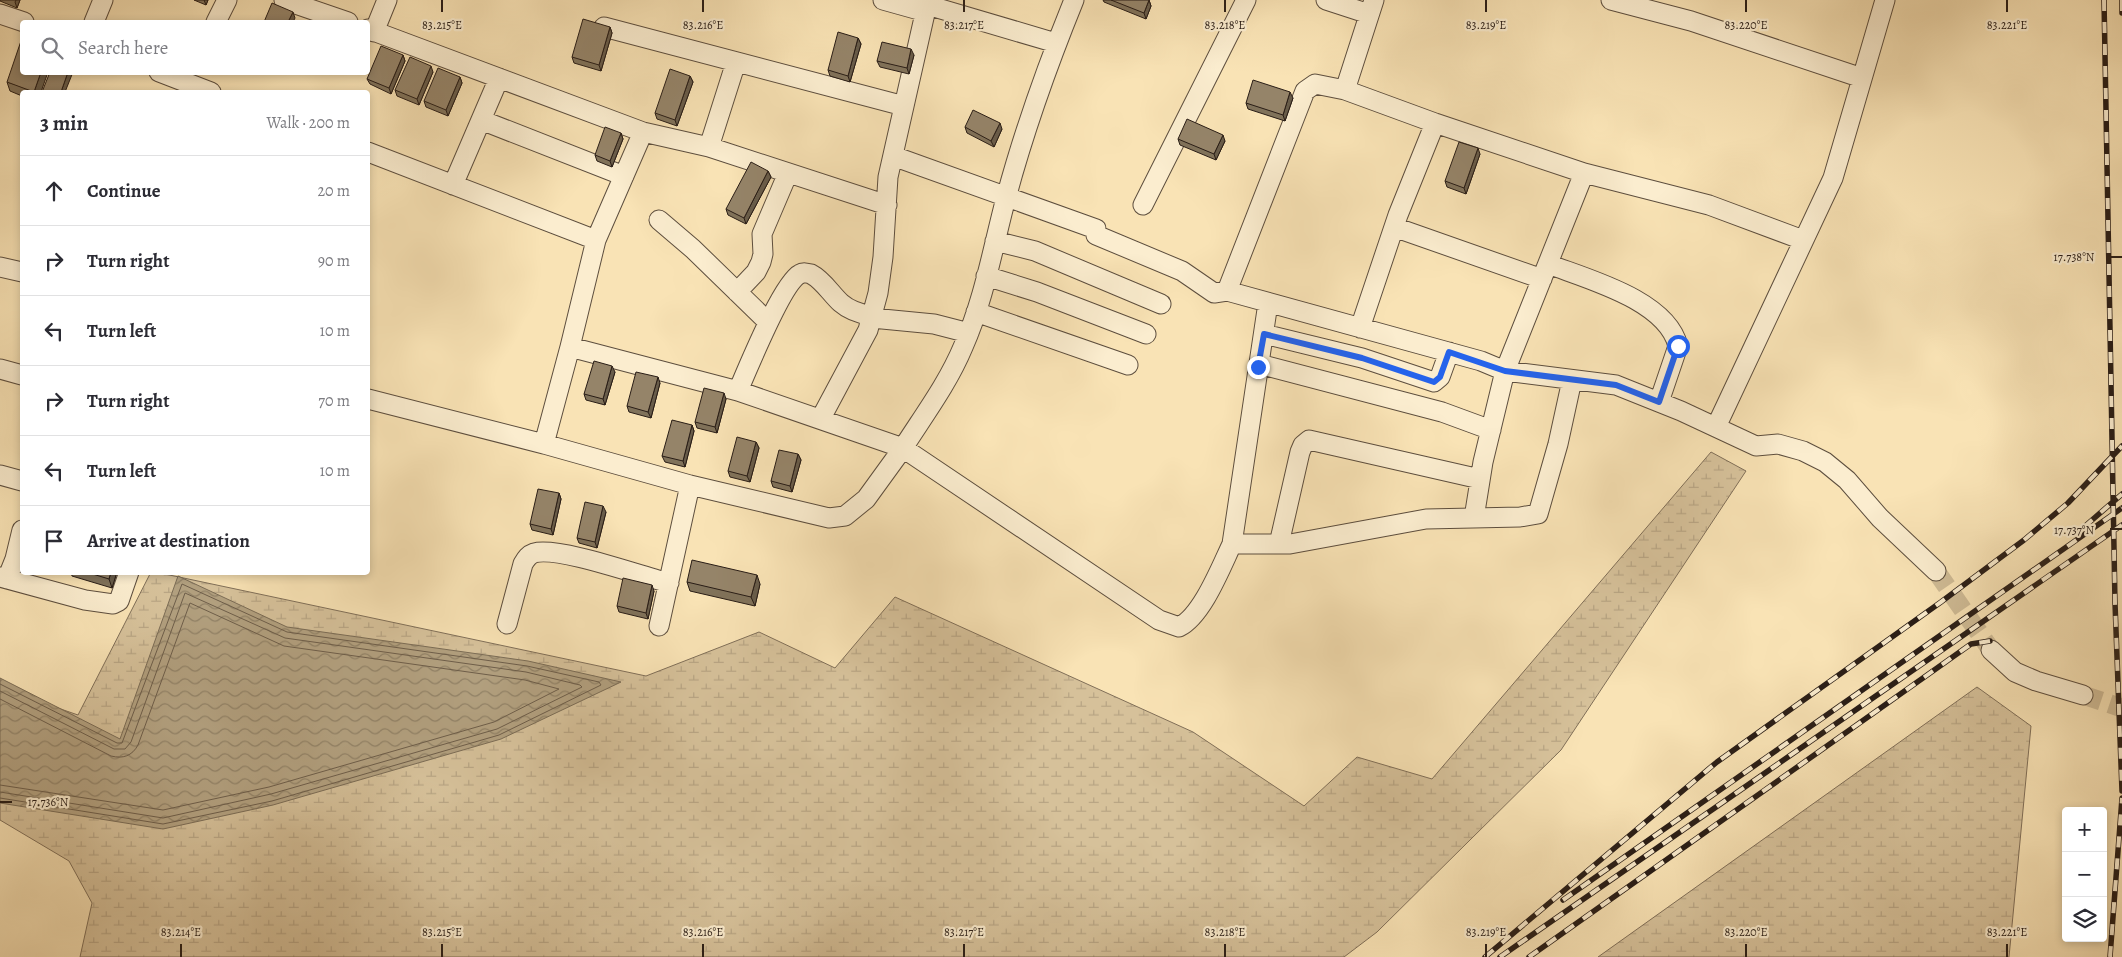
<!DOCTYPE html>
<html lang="en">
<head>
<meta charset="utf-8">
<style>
	:root { --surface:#fff; --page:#f7f7f7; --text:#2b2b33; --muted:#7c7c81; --line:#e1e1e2 }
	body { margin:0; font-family:Alegreya,serif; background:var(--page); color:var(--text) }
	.controls { position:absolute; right:15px; bottom:15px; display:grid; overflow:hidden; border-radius:5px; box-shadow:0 2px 8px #0003 }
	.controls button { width:45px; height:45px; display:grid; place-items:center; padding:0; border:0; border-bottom:1px solid var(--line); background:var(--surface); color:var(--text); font:25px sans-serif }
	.stop { position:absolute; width:15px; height:15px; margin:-11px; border:4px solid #2563eb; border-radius:50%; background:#fff }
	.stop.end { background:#2563eb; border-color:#fff; box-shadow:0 1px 5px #0008 }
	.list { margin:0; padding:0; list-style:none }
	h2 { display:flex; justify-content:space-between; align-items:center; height:65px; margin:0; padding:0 20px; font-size:21px }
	h2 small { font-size:16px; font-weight:400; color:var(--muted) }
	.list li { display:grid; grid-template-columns:32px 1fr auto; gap:15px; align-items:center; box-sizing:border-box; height:70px; padding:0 20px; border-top:1px solid var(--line) }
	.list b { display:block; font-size:19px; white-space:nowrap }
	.list em { font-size:16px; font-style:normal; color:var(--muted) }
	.icon { flex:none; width:28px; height:28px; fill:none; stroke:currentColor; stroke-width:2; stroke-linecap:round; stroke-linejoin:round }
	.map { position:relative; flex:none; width:2122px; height:957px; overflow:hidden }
	.search { position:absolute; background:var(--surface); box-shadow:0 2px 8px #0003; left:20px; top:20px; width:350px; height:55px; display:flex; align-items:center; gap:12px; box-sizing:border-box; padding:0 18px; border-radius:5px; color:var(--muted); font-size:19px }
	.panel { position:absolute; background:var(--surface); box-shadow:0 2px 8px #0003; left:20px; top:90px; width:350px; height:485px; border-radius:5px }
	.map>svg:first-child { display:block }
	.wetland { fill:url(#wetland-marsh); stroke:#806f58 }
	.water { fill:url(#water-waves); stroke:#7b6c55 }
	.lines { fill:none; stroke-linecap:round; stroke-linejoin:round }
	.shore { stroke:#6e5e4a; stroke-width:1 }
	.street-tunnel { stroke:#cfbb95; stroke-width:19; stroke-dasharray:19 9; stroke-linecap:butt }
	.street-casing { stroke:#5d4e3e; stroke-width:21 }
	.street { stroke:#fbedcf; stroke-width:19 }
	.rail-casing { stroke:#291d16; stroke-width:5.5 }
	.rail { stroke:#fbedcf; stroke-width:4; stroke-dasharray:11; stroke-linecap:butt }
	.wall { fill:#80725a; stroke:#291d16 }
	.shaded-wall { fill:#685c4a; stroke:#291d16 }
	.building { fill:#958469; stroke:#291d16 }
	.route { stroke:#2563eb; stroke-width:6 }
	.ticks { fill:none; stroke:#291d16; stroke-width:2 }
	.ticks-label { font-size:12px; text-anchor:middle; fill:#291d16; stroke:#fbedcf; stroke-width:4.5; stroke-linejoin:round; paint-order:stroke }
</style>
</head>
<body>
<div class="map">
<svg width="2122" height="957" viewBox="0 0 2122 957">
	<defs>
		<pattern id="wetland-marsh" width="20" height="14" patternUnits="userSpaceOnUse" patternTransform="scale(1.25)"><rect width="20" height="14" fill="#d6c19a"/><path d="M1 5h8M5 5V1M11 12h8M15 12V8" fill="none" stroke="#b8a584"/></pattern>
		<pattern id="water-waves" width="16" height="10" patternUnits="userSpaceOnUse" patternTransform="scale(1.25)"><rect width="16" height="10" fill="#b2a07f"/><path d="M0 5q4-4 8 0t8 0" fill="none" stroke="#918267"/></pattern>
	</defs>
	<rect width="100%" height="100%" fill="#f9e3b5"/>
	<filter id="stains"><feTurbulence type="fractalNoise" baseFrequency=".004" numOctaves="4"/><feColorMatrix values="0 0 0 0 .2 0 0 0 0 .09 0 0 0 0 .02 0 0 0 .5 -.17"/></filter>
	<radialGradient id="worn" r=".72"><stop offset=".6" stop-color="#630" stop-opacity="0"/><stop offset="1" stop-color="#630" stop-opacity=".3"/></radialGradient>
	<path class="wetland" d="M1711 452 1746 471 1561 750 1377 932 1344 957H80L92 903 69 861 0 820V688L78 715 151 572 160 573 646 676 759 632 835 668 895 597 1193 732 1304 806 1357 757 1432 779Z
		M1977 687 2031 726 2009 957H1598Z"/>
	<path class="water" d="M178 576 287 627 528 661 621 682 501 739 273 805 163 829 0 803V678L120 739Z"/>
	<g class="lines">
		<path class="shore" d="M0 684 117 743H122L182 584 287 632 527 666 599 682 601 685 499 735 272 801 163 824 0 798
			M0 691 114 749H125L131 742 185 593 285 638 526 672 580 685 582 687 497 729 271 794 163 818 0 792
			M0 699 111 756C123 759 132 756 138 745L190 603 284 646 525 680 559 689 494 722 269 787 163 810 0 785"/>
		<path class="street-tunnel" d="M1936 571 1991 650
			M2083 695 2122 708"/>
		<defs>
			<path id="street" d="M284 0 348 22
				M883 0 926 12
				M1326 0 1369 14
				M1374 0 1345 90 1435 123 1584 173 1505 371 1483 462 1474 518
				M1611 0 1691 21 1862 78
				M927 5 1056 43
				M0 14 24 22
				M94 22 103 0
				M216 22 227 0
				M604 27 904 106
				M368 29 643 132
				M374 32 387 0
				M159 72 211 92
				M481 120 624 176
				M709 147 736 62
				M368 152 596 240
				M893 156 1096 229V235L1182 271 1214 293 1227 291 1481 361 1505 371 1616 385 1681 411 1756 446 1778 444 1803 451 1825 462 1847 480 1880 518 1936 571
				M1584 173 1709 205 1803 240
				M453 185 499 78
				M1143 205 1246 0
				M659 220 693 249 768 322
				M1394 227 1542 279
				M995 241 1035 251 1161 304
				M1548 264C1587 279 1667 300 1678 346L1659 402
				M0 267 22 272
				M986 276 1037 292 1146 334
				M1227 291 1305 91 1315 84 1345 90
				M737 292 756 272 761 262 763 254 762 234 788 173
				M976 312 1128 365
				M872 318 934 324 969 333
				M1360 328 1398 215 1435 123
				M1264 334 1362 358 1434 382 1440 377 1449 352
				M570 347 596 240 643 132 709 147 887 205
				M1259 364 1442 412 1491 430
				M0 369 22 375
				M738 391C747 370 783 282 800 274 803 272 807 273 811 274 823 280 831 294 841 303 850 311 861 314 872 316
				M368 399 544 444 570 347 738 391 903 448C924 415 948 383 963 347 984 300 993 247 1006 198 1024 131 1048 64 1074 0
				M821 418 868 330 878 293 883 257 888 177 928 0
				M1716 427 1833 178 1885 0
				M544 444 690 485 829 518 845 516 866 499 903 448 1159 620 1179 627C1202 616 1221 567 1232 544L1268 303
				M0 475 22 481
				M1232 544H1290L1426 519 1520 517 1538 514 1558 444 1572 380
				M1279 544 1300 452 1303 445 1309 440 1480 479
				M0 577 85 600 113 604 119 601 129 572
				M7 579 15 559 22 530
				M507 624 523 564C526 559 528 555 534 553 558 546 641 576 669 583
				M659 626 690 485
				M1991 650 2015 672 2036 681 2083 695"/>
		</defs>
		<use href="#street" class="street-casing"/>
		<use href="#street" class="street"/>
		<defs>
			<path id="rail" d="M2104 0 2115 603 2122 791
				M2122 0V13
				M2084 527 2122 494
				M1563 900 2122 508
				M1485 957 1717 762 1941 602 2024 540 2068 503 2122 446
				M1500 957 2122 525
				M1529 957 1971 644 1990 641
				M2110 957 2122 798"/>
		</defs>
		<use href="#rail" class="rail-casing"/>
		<use href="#rail" class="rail"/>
	</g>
	<path class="wall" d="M0 0H20L17 8 0 1Z
		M194 0H208L206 5Z
		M1103 0H1149L1151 6 1146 19 1104 2Z
		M610 27 612 33 601 71 574 63 572 57Z
		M858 38 861 44 850 82 830 76 828 70Z
		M403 55 405 61 391 94 370 84 367 79Z
		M914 55 909 74 880 67 877 61Z
		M433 72 419 105 397 96 395 90Z
		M690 76 693 82 677 126 657 119 655 113Z
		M460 77 462 83 448 116 426 107 424 101Z
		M7 82 41 92H22V96L10 91Z
		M1293 98 1285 121 1248 109 1246 103Z
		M965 127 1002 129 994 147 967 133Z
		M621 133 623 139 612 167 597 161 595 155Z
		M1178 139 1225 141 1216 160 1180 145Z
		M1480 154 1466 194 1447 187 1445 181Z
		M768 171 771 177 746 224 728 215 726 209Z
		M615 372 605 405 586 400 584 394Z
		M660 383 651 418 629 412 627 406Z
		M726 399 717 433 697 428 695 422Z
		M692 425 694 431 685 467 665 462 662 456Z
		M756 442 759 448 750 482 730 477 728 471Z
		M798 454 801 460 792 492 773 487 771 481Z
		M559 493 561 499 553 535 532 530 530 524Z
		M606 512 597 548 579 543 577 538Z
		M71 572H117L112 588 72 576Z
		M687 582 760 584 755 606 690 591Z
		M654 591 648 619 619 612 617 606Z"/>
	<path class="shaded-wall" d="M16 0H20L17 8 15 2Z
		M204 0H208L206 5Z
		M1149 0 1151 6 1146 19 1144 13Z
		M293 12 295 18 293 22H288Z
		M610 27 612 33 601 71 599 65Z
		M858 38 861 44 850 82 848 76Z
		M911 49 914 55 909 74 907 68Z
		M403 55 405 61 391 94 389 88Z
		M431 66 433 72 419 105 417 99Z
		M41 72H48L41 92H34Z
		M68 72H73L65 92H61Z
		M690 76 693 82 677 126 675 120Z
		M460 77 462 83 448 116 446 110Z
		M1290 92 1293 98 1285 121 1283 115Z
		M1000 123 1002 129 994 147 991 141Z
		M621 133 623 139 612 167 610 161Z
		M1223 135 1225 141 1216 160 1214 154Z
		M1478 148 1480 154 1466 194 1464 188Z
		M768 171 771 177 746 224 744 218Z
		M612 366 615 372 605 405 603 399Z
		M658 377 660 383 651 418 648 412Z
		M724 393 726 399 717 433 715 427Z
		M692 425 694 431 685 467 683 461Z
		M756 442 759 448 750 482 747 476Z
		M798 454 801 460 792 492 790 486Z
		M559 493 561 499 553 535 551 529Z
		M603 506 606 512 597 548 595 542Z
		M111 572H117L112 588 109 579Z
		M757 575 760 584 755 606 751 597Z
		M652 585 654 591 648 619 646 613Z"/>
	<path class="building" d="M1111 0H1149L1144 13Z
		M272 3 293 12 288 22H264Z
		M583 19 610 27 599 65 572 57Z
		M838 32 858 38 848 76 828 70Z
		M22 38V72H41L34 92 7 82Z
		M882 42 911 49 907 68 877 61Z
		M381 46 403 55 389 88 367 79Z
		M410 57 431 66 417 99 395 90Z
		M438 68 460 77 446 110 424 101Z
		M670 69 690 76 675 120 655 113Z
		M50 72H68L61 92H42Z
		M1253 80 1290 92 1283 115 1246 103Z
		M973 110 1000 123 991 141 965 127Z
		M1187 119 1223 135 1214 154 1178 139Z
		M605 127 621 133 610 161 595 155Z
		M1459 142 1478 148 1464 188 1445 181Z
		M751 162 768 171 744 218 726 209Z
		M594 361 612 366 603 399 584 394Z
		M636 372 658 377 648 412 627 406Z
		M704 388 724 393 715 427 695 422Z
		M672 420 692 425 683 461 662 456Z
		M737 437 756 442 747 476 728 471Z
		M779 450 798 454 790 486 771 481Z
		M538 489 559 493 551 529 530 524Z
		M585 502 603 506 595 542 577 538Z
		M692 560 757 575 751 597 687 582Z
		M86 572H111L109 579Z
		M623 578 652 585 646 613 617 606Z"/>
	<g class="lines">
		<path class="route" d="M1258 367 1264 334 1362 358 1434 382 1440 377 1449 352 1505 371 1616 385 1659 402 1678 346"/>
	</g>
	<path class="ticks" d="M442 0V12M703 0V12M964 0V12M1225 0V12M1486 0V12M1746 0V12M2007 0V12M2110 257H2122M2110 529H2122M0 802H12M181 944V957M442 944V957M703 944V957M964 944V957M1225 944V957M1486 944V957M1746 944V957M2007 944V957"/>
	<g class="ticks-label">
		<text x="442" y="29">83.215°E</text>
		<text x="703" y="29">83.216°E</text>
		<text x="964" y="29">83.217°E</text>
		<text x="1225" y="29">83.218°E</text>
		<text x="1486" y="29">83.219°E</text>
		<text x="1746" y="29">83.220°E</text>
		<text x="2007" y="29">83.221°E</text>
		<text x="2074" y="261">17.738°N</text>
		<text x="2074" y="534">17.737°N</text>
		<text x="48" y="806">17.736°N</text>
		<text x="181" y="936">83.214°E</text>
		<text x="442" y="936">83.215°E</text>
		<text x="703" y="936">83.216°E</text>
		<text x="964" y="936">83.217°E</text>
		<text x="1225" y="936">83.218°E</text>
		<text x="1486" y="936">83.219°E</text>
		<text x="1746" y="936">83.220°E</text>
		<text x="2007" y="936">83.221°E</text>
	</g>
	<rect width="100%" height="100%" filter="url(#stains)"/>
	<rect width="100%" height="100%" fill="url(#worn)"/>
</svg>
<div class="controls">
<button>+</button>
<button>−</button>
<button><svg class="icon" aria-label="layers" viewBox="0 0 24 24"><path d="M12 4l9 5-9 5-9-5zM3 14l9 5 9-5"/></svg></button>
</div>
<div class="stop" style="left:1678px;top:346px"></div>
<div class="stop end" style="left:1258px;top:367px"></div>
<div class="search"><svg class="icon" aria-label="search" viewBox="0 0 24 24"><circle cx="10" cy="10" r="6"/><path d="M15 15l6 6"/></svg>Search here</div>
<section class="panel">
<h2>3 min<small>Walk · 200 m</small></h2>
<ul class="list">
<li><svg class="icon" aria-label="ahead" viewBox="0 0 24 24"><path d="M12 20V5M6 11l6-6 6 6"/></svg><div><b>Continue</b></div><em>20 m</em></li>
<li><svg class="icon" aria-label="right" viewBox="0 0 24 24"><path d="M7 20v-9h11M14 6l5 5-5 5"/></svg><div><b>Turn right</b></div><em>90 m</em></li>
<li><svg class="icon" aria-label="left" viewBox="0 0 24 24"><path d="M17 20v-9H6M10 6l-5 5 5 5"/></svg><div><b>Turn left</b></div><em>10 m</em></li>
<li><svg class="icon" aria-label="right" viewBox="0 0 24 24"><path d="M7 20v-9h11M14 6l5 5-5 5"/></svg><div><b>Turn right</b></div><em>70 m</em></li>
<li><svg class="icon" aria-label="left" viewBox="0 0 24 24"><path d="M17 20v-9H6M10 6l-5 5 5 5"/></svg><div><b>Turn left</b></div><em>10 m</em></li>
<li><svg class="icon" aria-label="arrive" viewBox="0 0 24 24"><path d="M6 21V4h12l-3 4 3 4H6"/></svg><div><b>Arrive at destination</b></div></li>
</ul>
</section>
</div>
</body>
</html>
